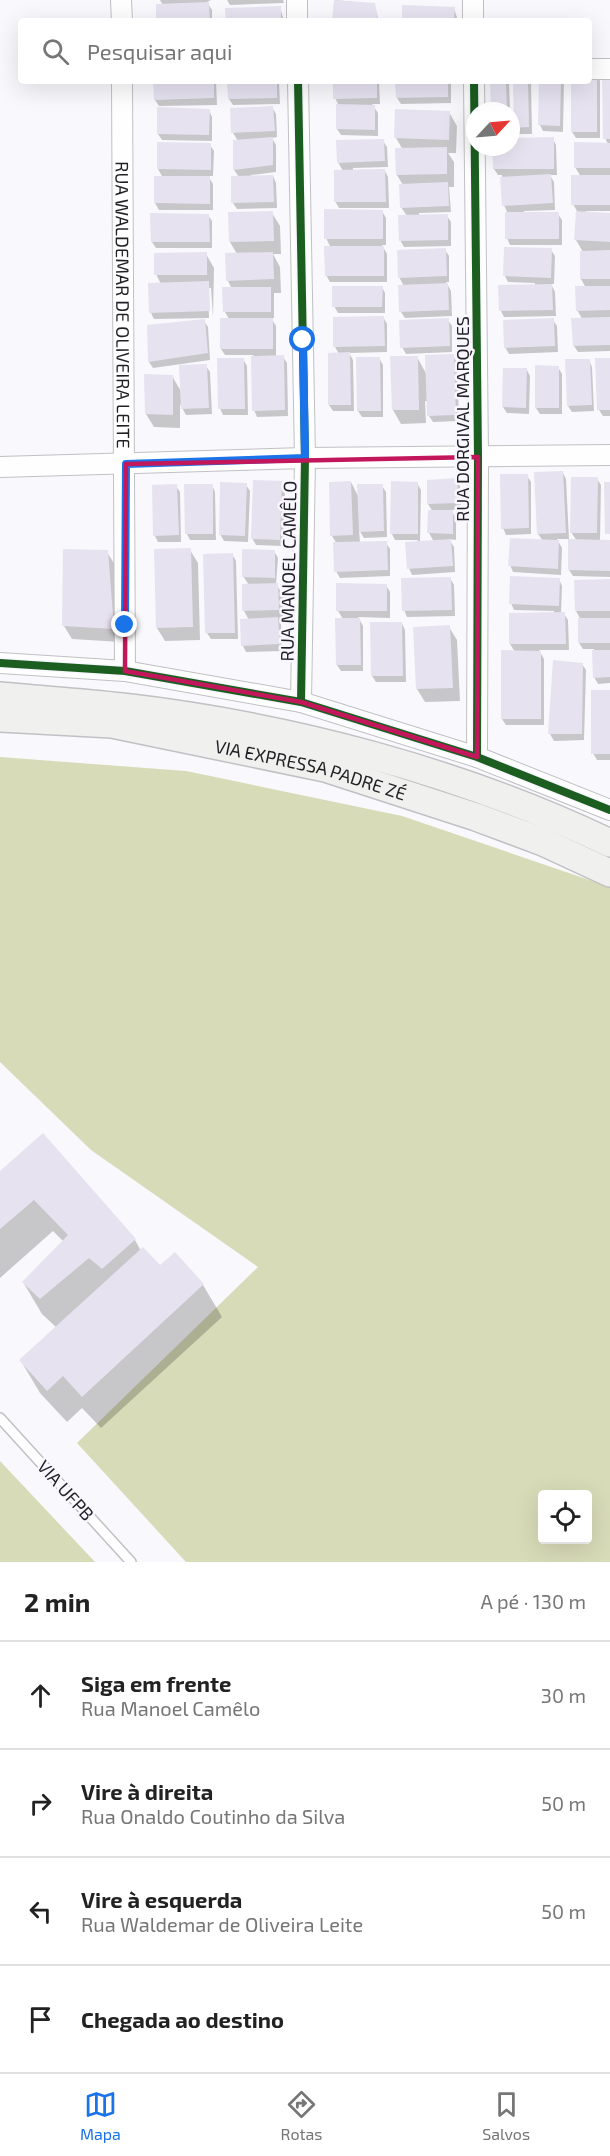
<!DOCTYPE html>
<html lang="pt">
<head>
<meta charset="utf-8">
<style>
	:root { --surface:#fff; --page:#f2f2f2; --text:#222; --muted:#767676; --line:#e0e0e0; --accent:#1a73e8 }
	body { margin:0; font-family:"Exo 2",sans-serif; background:var(--page); color:var(--text) }
	.controls { position:absolute; right:18px; bottom:18px; display:grid; overflow:hidden; border-radius:6px; box-shadow:0 6px 24px #0002 }
	.controls button { width:54px; height:54px; display:grid; place-items:center; padding:0; border:0; border-bottom:2px solid var(--line); background:var(--surface); color:var(--text); font:30px sans-serif }
	.compass { position:absolute; left:466px; top:102px; width:54px; height:54px; border-radius:50%; background:var(--surface); box-shadow:0 6px 24px #0002; rotate:64deg }
	.stop { position:absolute; width:18px; height:18px; margin:-14px; border:4px solid #1a73e8; border-radius:50%; background:#fff }
	.stop.end { background:#1a73e8; border-color:#fff; box-shadow:0 2px 6px #0008 }
	.list { margin:0; padding:0; list-style:none }
	h2 { display:flex; justify-content:space-between; align-items:center; height:78px; margin:0; padding:0 24px; font-size:26px }
	h2 small { font-size:20px; font-weight:400; color:var(--muted) }
	.list li { display:grid; grid-template-columns:39px 1fr auto; gap:18px; align-items:center; box-sizing:border-box; height:108px; padding:0 24px; border-top:2px solid var(--line) }
	.list b { display:block; font-size:22px; white-space:nowrap }
	.list p { margin:0; font-size:20px; white-space:nowrap; color:var(--muted) }
	.list em { font-size:20px; font-style:normal; color:var(--muted) }
	.icon { flex:none; width:33px; height:33px; fill:none; stroke:currentColor; stroke-width:2; stroke-linecap:round; stroke-linejoin:round }
	.map { position:relative; flex:none; width:610px; height:1562px; overflow:hidden }
	.search { position:absolute; background:var(--surface); box-shadow:0 6px 24px #0002; left:18px; right:18px; top:18px; height:66px; display:flex; align-items:center; gap:15px; box-sizing:border-box; padding:0 21px; border-radius:6px; color:var(--muted); font-size:22px }
	.sheet { height:510px; background:var(--surface) }
	nav { display:flex; justify-content:space-around; align-items:center; box-sizing:border-box; height:84px; border-top:2px solid var(--line); background:var(--surface); font-size:16px; color:var(--muted) }
	nav a { display:grid; justify-items:center; gap:3px }
	nav .on { color:var(--accent) }
	.map>svg:first-child { display:block }
	.forest { fill:#d8dbb7; fill-rule:evenodd }
	.shadow { fill:#0003 }
	.building { fill:#e6e2f0 }
	.lines { fill:none; stroke-linecap:round; stroke-linejoin:round }
	.service-casing { stroke:#c1c0c4; stroke-width:12 }
	.minor-casing { stroke:#c1c0c4; stroke-width:22 }
	.secondary-casing { stroke:#c1c0c4; stroke-width:30 }
	.service { stroke:#fefeff; stroke-width:9 }
	.minor { stroke:#fefeff; stroke-width:20 }
	.secondary { stroke:#f0f0ee; stroke-width:27 }
	.cycleway-casing { stroke:#f8f6fe; stroke-width:11 }
	.cycleway { stroke:#1b5e20; stroke-width:8 }
	.route { stroke:#1a73e8; stroke-width:8 }
	.marked { fill:none; stroke:#c2185b; stroke-width:4.5; stroke-linejoin:round }
	.labels { text-anchor:middle; dominant-baseline:central; stroke-width:5; stroke-linejoin:round; paint-order:stroke }
	.street-label { font-size:18px; fill:#201f24; stroke:#f8f6fe }
</style>
</head>
<body>
<div class="map">
<svg width="610" height="1562" viewBox="0 0 610 1562">
	<rect width="100%" height="100%" fill="#f9f8fc"/>
	<path class="forest" d="M0 757 186 771 402 816 610 887V1562H186L77 1443 258 1267 91 1150 0 1062ZM542 1494H588V1540H542Z
		M0 1461 95 1562H0Z"/>
	<path class="shadow" d="M160 0H211L207 2 212 10V21H158L163 5Z
		M227 0H283L284 3 230 5Z
		M335 0 374 4 379 21H333Z
		M280 7 284 21H227Z
		M454 8 458 21H403Z
		M596 74 600 81V138H576L572 132 573 81H589Z
		M610 74V211H586V213L610 215V351L578 352 574 346 583 320 577 310 586 288 581 279 583 252 576 240 577 211 573 204 581 177 575 167 608 144 605 138Z
		M154 81H216L217 105 159 106 155 100Z
		M229 81H279L280 104 233 105 229 99Z
		M334 81H379L380 104H372L378 113V136L341 135 337 129 339 106 335 98Z
		M396 81H451V103L401 104 397 98Z
		M491 81H509L510 111H492Z
		M514 81H531L532 134H519L515 127Z
		M541 81H564L563 132 543 131 540 125Z
		M272 107 276 114 277 137 272 138 276 145V172L251 175V177L273 176 276 183 277 208 237 209 233 203 239 177 234 170 238 141 233 133Z
		M209 110 212 117V141L162 140 158 134Z
		M449 112 457 126 456 153H448L454 162V187H449L451 212 419 213V216H447L451 222V246L404 247 400 240 407 216 401 207 403 185 397 175 403 150 396 138Z
		M511 139H553L556 145 557 175H550L554 182 555 210 524 211V214H558L562 220V245H510L507 238 508 214 504 205 502 175H498L494 169 493 147H511Z
		M383 141 387 147 388 167 353 168V171H385L388 177 389 208H339L335 201 343 171 338 162Z
		M210 145 214 151 213 176H208L213 184V210H159L155 203 156 178H163L158 169Z
		M382 211 386 218V245H382L387 254V282H330L326 275 331 248 326 238Z
		M272 213 280 226 281 254H273L280 267 281 293H274V318H271L276 326V357H283L287 363 288 416 257 417 254 410 253 355H225L221 349 229 319 225 312 224 289H232L228 281 237 254 230 242Z
		M208 215 212 221V248H156L152 242Z
		M445 250 449 256V282H446L451 291 452 316 405 318 401 312 404 286 399 277Z
		M551 250 555 256 554 284H551L555 292 556 316 504 317 501 311 535 286V283L508 282 505 276Z
		M206 254 214 268 213 317 211 288H208L209 318 154 319 151 313 161 284 156 274Z
		M382 287 385 293V313H338L334 306Z
		M383 317 387 324V352L349 353 353 360 354 411H333L329 405 339 354 335 347Z
		M448 320 452 326V352L406 354 402 347Z
		M553 320 557 326 558 352 509 354 505 347Z
		M204 321 208 327 210 360 153 368 149 362Z
		M453 356 457 362 459 421 433 422 429 416 428 401H425L426 423 401 424 393 410 417 357 427 375Z
		M379 358 383 365V417H362L358 411Z
		M243 359 247 366 248 415H223L220 408Z
		M610 359V416H603L599 410Z
		M589 360 592 367 594 411 572 412 568 406Z
		M206 366 210 372 212 414 186 415 180 404V428L154 427 146 414 172 376 182 393Z
		M558 367 562 374V414H540L536 408Z
		M527 370 530 376 529 414 507 413 503 407Z
		M563 473 566 479 569 539H557L562 548 561 575 513 572 510 565 543 541 538 534Z
		M527 476 531 482V534L506 535 503 528Z
		M456 479 460 486 461 509 451 510 456 518V540L449 539 454 547 455 572 412 575 409 568 418 540H395L392 534 417 483 421 490 420 543 434 542 429 533 433 512 428 504Z
		M597 479 601 485 600 541H610V577L573 576 569 570 577 541 571 532Z
		M281 482 285 489 283 546 256 545 252 538Z
		M351 482 359 498 382 486 386 492 387 537 364 538 359 530 360 543H386L390 549V576L340 578 336 571 337 544 332 536Z
		M212 485 215 492 216 540H190L187 534Z
		M246 485 250 491 248 542 224 541 220 534Z
		M176 486 180 492 181 542H158L155 536Z
		M190 550 198 563 200 640 165 641 157 628Z
		M274 551 278 558 276 584 285 598V624H281L282 651 246 652 243 646 249 620 244 611 249 585 243 576Z
		M107 552 115 565 121 642 72 639 64 626Z
		M232 554 236 561 238 639H211L207 633Z
		M450 578 454 585 455 616 407 617 404 610Z
		M559 579 562 586 561 614H564L568 620 569 650H539L544 659V725H506L502 719 515 652 510 644 554 614V611L514 610 511 603Z
		M610 580V683L598 684 594 677V649H583L579 643 581 620 576 611Z
		M386 585 390 592V618L358 617 363 626V671H341L337 665 336 619H343L338 611Z
		M402 624 405 630 406 682H376L372 676Z
		M449 627 457 640 460 701 425 702 417 689Z
		M554 662 582 664 586 670 584 740 554 741 550 734Z
		M610 692V760H597L593 753Z
		M0 1173 135 1240 141 1251 160 1267 175 1254 203 1285 222 1317 101 1428 82 1408 67 1422 40 1393 21 1361 57 1328 42 1314 23 1282 64 1242 53 1231 0 1278Z"/>
	<path class="building" d="M334 0 375 3 378 21H332Z
		M209 2 210 21H156V4Z
		M402 5 455 7 454 21H402Z
		M281 6V21H226L225 8Z
		M602 72H610V139H603Z
		M589 73H597V132H571V81H589Z
		M153 81H214V98L154 100Z
		M227 81H277V98L228 99Z
		M333 81H377V98L333 99Z
		M395 81H448V97L396 98Z
		M490 81H506L507 111H491Z
		M513 81H528L529 127 514 128Z
		M539 81H561L560 126 538 125Z
		M336 104 375 105V130L336 129Z
		M273 106 275 131 231 133 230 108Z
		M157 107 210 109 209 135 157 134Z
		M395 109 450 111 449 140 394 138Z
		M273 137V165L233 170V140Z
		M554 137V169H493L492 147H511V138Z
		M384 139 385 161 337 163 336 140Z
		M157 142 211 143V170L157 169Z
		M574 142 610 143V168H574Z
		M447 147V174L396 175 395 148Z
		M385 169 386 202H334V170Z
		M551 174 553 203 502 206 500 177Z
		M273 175 274 202 231 203V176Z
		M571 175H610V205H571Z
		M154 176H210V204L154 203Z
		M448 182 449 206 400 208 399 184Z
		M324 209 383 210V239H324Z
		M273 211 274 241 229 242 228 212Z
		M576 211 610 213V242L574 240Z
		M505 212H559V239H505Z
		M150 213 209 214 210 242H151Z
		M448 214V240L399 241 398 215Z
		M324 246H384V276H325Z
		M504 247 552 248 551 278 503 276Z
		M446 248 447 276 398 278 397 250Z
		M610 250V279H580V251Z
		M207 252V275H154V253Z
		M273 252 274 279 226 281 225 253Z
		M209 281 210 311 149 313 148 283Z
		M448 283 449 310 399 312 398 285Z
		M552 284 553 310 499 311 498 285Z
		M332 286H383L382 307H332Z
		M575 286H610V310L576 311Z
		M222 287H271V312H223Z
		M384 316 385 346 333 347V317Z
		M610 317V345L573 346 571 318Z
		M220 318H273V349H220Z
		M449 318 450 346 400 348 399 320Z
		M554 318 555 346 504 348 503 320Z
		M205 319 208 353 148 362 147 325Z
		M350 352 351 405H328V353Z
		M454 354 456 415 427 416 425 355Z
		M284 355 285 410 252 411 251 356Z
		M390 356H418L419 410H392Z
		M356 357H380L381 411H357Z
		M217 358H244L245 409H218Z
		M595 358H610V410H597Z
		M565 359H590L592 405 567 406Z
		M207 364 209 408 181 409 179 365Z
		M535 365 559 366V408H535Z
		M503 368H527L526 408 502 407Z
		M144 374 173 375V415L145 414Z
		M563 471 566 533 537 534 534 472Z
		M500 474H528L529 528 501 529Z
		M571 477H598L597 533H570Z
		M457 478 459 503 427 504V480Z
		M253 480 282 481 280 540 251 539Z
		M351 481 353 535 330 536 329 482Z
		M391 481 418 482V534H390Z
		M220 482 247 483 245 536 219 535Z
		M604 482H610V534H605Z
		M177 484 179 535 153 536 152 485Z
		M184 484H213V534H185Z
		M357 484H383L384 531 359 532Z
		M428 510H453V534L427 533Z
		M510 538 559 540 558 569 508 566Z
		M451 539 453 566 407 569 405 542Z
		M568 539 610 540V571L568 570Z
		M387 541 388 570 334 572 333 542Z
		M191 548 193 627 156 628 154 549Z
		M63 549 108 550 114 629 62 626Z
		M242 549 275 550V578L242 577Z
		M233 553 235 633H205L203 554Z
		M510 576 560 578 559 606 509 604Z
		M451 577 452 610 402 611 401 578Z
		M610 579V611H575L574 580Z
		M278 583 279 610 242 611V584Z
		M336 583 387 584V611H336Z
		M565 612 566 644H509V613Z
		M278 617 280 644 241 646 240 619Z
		M335 618H360L361 665H336Z
		M578 618H610V643H578Z
		M370 622H402L403 676H371Z
		M450 625 453 688 416 689 413 627Z
		M501 650 541 651V719H501Z
		M592 650H610V677L593 678Z
		M553 660 583 663 582 734H548Z
		M591 690H610V754H591Z
		M43 1133 136 1239 102 1269 89 1258 40 1299 22 1282 68 1235 34 1200 0 1229V1171Z
		M143 1247 160 1265 175 1252 204 1284 82 1397 63 1376 47 1391 19 1360Z"/>
	<g class="lines">
		<defs>
			<path id="service" d="M0 1418 131 1562"/>
			<g id="minor">
				<path d="M121 0 122 21"/>
				<path d="M297 0V21"/>
				<path d="M473 0V21"/>
				<path d="M589 69H610"/>
				<path id="s1" d="M122 81 125 671"/>
				<path d="M298 81 305 458 301 702"/>
				<path d="M474 81 478 457 477 757"/>
				<path d="M0 467 305 458 610 455"/>
				<path d="M0 663 125 671 301 702 477 757 610 810"/>
			</g>
			<g id="secondary">
				<path d="M0 696C41 700 82 702 122 707 288 726 459 771 610 843"/>
				<path id="s2" d="M0 718 112 724 325 768 476 817 543 842 610 873"/>
			</g>
		</defs>
		<use href="#service" class="service-casing"/>
		<use href="#minor" class="minor-casing"/>
		<use href="#secondary" class="secondary-casing"/>
		<use href="#service" class="service"/>
		<use href="#minor" class="minor"/>
		<use href="#secondary" class="secondary"/>
		<defs>
			<path id="cycleway" d="M298 81 305 458 301 702
				M474 81 478 457 477 757
				M0 663 125 671 301 702 477 757 610 810"/>
		</defs>
		<use href="#cycleway" class="cycleway-casing"/>
		<use href="#cycleway" class="cycleway"/>
	</g>
	<g class="lines">
		<path class="route" d="M125 625 126 464 305 458 303 340"/>
	</g>
	<path class="marked" d="M478 457 477 757 301 702 125 671 126 464Z"/>
	<g class="labels">
		<g class="street-label">
			<text stroke="none"><textPath href="#s1" startOffset="224">RUA WALDEMAR DE OLIVEIRA LEITE</textPath></text>
			<text transform="translate(462 419) rotate(-90)">RUA DORGIVAL MARQUES</text>
			<text transform="translate(288 571) rotate(-89)">RUA MANOEL CAMÊLO</text>
			<text stroke="none"><textPath href="#s2" startOffset="316">VIA EXPRESSA PADRE ZÉ</textPath></text>
			<text transform="translate(66 1490) rotate(48)">VIA UFPB</text>
		</g>
	</g>
</svg>
<div class="controls">
<button><svg class="icon" aria-label="locate" viewBox="0 0 24 24"><circle cx="12" cy="12" r="6"/><path d="M12 2v4M12 18v4M2 12h4M18 12h4"/></svg></button>
</div>
<svg class="compass" viewBox="-18 -18 36 36"><path d="M0-13l5 13h-10z" fill="#e53935"/><path d="M0 13l5-13h-10z" fill="#767676"/></svg>
<div class="stop" style="left:303px;top:340px"></div>
<div class="stop end" style="left:125px;top:625px"></div>
<div class="search"><svg class="icon" aria-label="search" viewBox="0 0 24 24"><circle cx="10" cy="10" r="6"/><path d="M15 15l6 6"/></svg>Pesquisar aqui</div>
</div>
<section class="sheet">
<h2>2 min<small>A pé · 130 m</small></h2>
<ul class="list">
<li><svg class="icon" aria-label="ahead" viewBox="0 0 24 24"><path d="M12 20V5M6 11l6-6 6 6"/></svg><div><b>Siga em frente</b><p>Rua Manoel Camêlo</p></div><em>30 m</em></li>
<li><svg class="icon" aria-label="right" viewBox="0 0 24 24"><path d="M7 20v-9h11M14 6l5 5-5 5"/></svg><div><b>Vire à direita</b><p>Rua Onaldo Coutinho da Silva</p></div><em>50 m</em></li>
<li><svg class="icon" aria-label="left" viewBox="0 0 24 24"><path d="M17 20v-9H6M10 6l-5 5 5 5"/></svg><div><b>Vire à esquerda</b><p>Rua Waldemar de Oliveira Leite</p></div><em>50 m</em></li>
<li><svg class="icon" aria-label="arrive" viewBox="0 0 24 24"><path d="M6 21V4h12l-3 4 3 4H6"/></svg><div><b>Chegada ao destino</b></div></li>
</ul>
</section>
<nav>
<a class="on"><svg class="icon" aria-label="map" viewBox="0 0 24 24"><path d="M3 6l6-2 6 2 6-2v14l-6 2-6-2-6 2zM9 4v14M15 6v14"/></svg>Mapa</a>
<a><svg class="icon" aria-label="directions" viewBox="0 0 24 24"><path d="M12 3l9 9-9 9-9-9zM9 14v-3h6M13 9l2 2-2 2"/></svg>Rotas</a>
<a><svg class="icon" aria-label="saved" viewBox="0 0 24 24"><path d="M7 4h10v16l-5-4-5 4z"/></svg>Salvos</a>
</nav>
</body>
</html>
